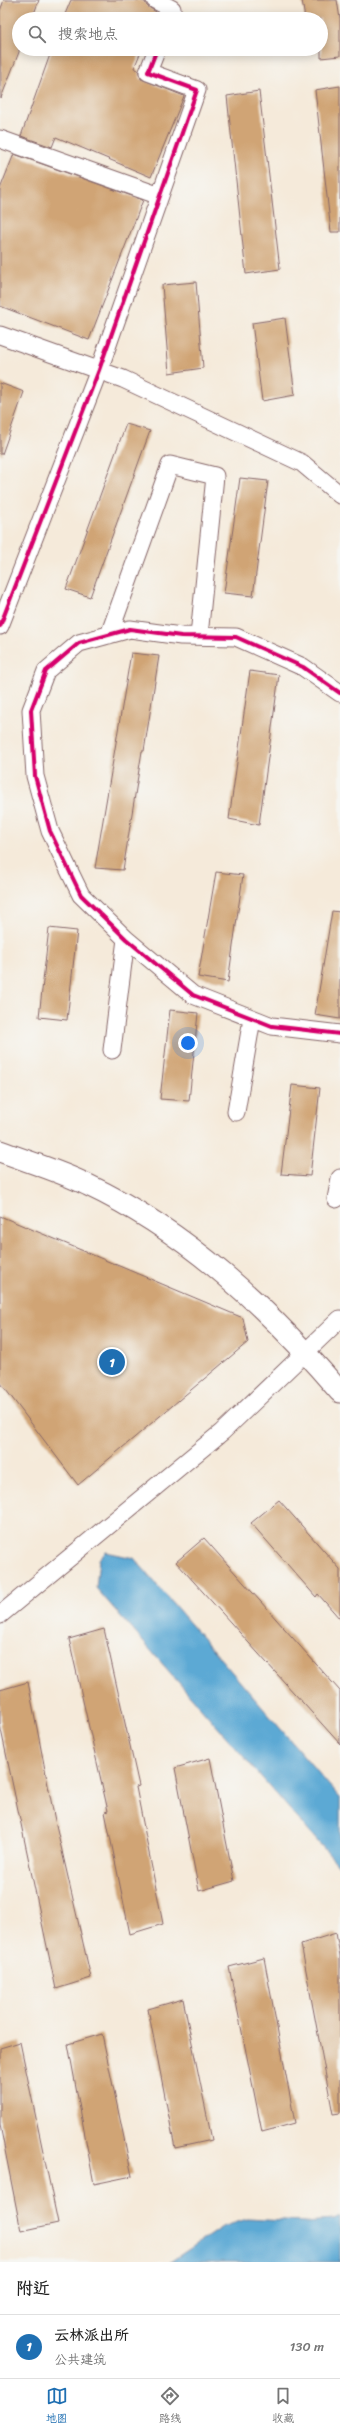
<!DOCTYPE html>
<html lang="zh">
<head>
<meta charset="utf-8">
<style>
	:root { --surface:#fff; --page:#f6f6f6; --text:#222; --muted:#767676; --line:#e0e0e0; --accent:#1f6fb2 }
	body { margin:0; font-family:Sriracha,"LXGW WenKai TC",sans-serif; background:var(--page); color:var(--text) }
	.you { position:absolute; left:188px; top:1043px; width:14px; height:14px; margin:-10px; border:3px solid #fff; border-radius:50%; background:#1a73e8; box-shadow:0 0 0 6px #1a73e833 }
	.badge { display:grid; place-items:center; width:26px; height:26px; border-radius:50%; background:var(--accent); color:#fff; font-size:13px; font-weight:700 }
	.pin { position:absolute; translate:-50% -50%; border:2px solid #fff; box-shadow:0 1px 4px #0006 }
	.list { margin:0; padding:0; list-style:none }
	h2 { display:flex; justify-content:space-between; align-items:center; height:52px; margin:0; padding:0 16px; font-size:17px }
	h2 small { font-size:13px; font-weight:400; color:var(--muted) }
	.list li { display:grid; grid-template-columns:26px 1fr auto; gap:12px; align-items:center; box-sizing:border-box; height:64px; padding:0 16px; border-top:1px solid var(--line) }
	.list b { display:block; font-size:15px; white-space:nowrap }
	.list p { margin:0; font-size:13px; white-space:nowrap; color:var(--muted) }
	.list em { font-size:13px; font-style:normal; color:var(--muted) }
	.icon { flex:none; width:22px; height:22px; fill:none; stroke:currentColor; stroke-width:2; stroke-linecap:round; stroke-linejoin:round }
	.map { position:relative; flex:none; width:340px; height:2262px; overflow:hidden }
	.search { position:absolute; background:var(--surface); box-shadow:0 2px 10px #0003; left:12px; right:12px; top:12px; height:44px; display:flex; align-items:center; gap:10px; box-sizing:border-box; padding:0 14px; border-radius:22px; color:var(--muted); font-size:15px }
	.sheet { height:116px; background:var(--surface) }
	nav { display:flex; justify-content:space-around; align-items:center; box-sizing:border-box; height:56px; border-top:1px solid var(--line); background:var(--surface); font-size:11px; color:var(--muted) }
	nav a { display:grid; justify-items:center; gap:2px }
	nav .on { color:var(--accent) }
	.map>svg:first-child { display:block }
	.water { fill:#5ba9d4; stroke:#526480 }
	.building { fill:#d0a474 }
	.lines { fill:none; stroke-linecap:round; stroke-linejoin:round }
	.minor-casing { stroke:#866668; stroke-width:19 }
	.tertiary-casing { stroke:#866668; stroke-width:23 }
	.minor { stroke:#fff; stroke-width:17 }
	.tertiary { stroke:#fff; stroke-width:21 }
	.cycleway-casing { stroke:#f6f6f2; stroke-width:6 }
	.cycleway { stroke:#d6006c; stroke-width:4 }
</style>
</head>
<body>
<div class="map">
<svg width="340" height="2262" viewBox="0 0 340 2262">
	<rect width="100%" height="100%" fill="#f6f6f2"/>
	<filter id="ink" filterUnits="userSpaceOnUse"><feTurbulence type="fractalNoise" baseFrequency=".025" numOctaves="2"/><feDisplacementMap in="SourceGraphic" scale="8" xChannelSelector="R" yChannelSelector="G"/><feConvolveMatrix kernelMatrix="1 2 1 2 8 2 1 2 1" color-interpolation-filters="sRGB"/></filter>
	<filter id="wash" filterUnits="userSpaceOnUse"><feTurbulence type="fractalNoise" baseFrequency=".012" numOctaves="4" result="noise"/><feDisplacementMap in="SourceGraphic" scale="16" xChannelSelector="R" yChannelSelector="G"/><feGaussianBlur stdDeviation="0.9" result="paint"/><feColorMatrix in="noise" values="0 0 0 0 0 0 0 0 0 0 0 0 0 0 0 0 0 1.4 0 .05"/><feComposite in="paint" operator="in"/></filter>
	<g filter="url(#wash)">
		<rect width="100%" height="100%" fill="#f5eada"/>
		<path class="water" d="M106 1552 134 1558 340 1798V1867L96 1588 99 1559Z
			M340 2217V2262H170L222 2227 247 2219 304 2222 334 2220Z"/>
		<g id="blocks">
			<path class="building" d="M4 0H39L32 19H19V52L1 98 0 11Z
				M71 0H139L145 2 147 6 156 12 153 19H63Z
				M302 0H337L340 19V56L321 58V19H305Z
				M52 49H142L134 68 138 70 141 79 184 96 151 177 56 137 52 147 21 136Z
				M340 86V232H331L315 90Z
				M259 91 280 269 246 274 227 96Z
				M14 154 143 200 89 340 0 306V189Z
				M196 282 203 368 169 373 162 285Z
				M285 318 295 395 262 401 252 323Z
				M0 383 24 392 2 454H0Z
				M126 424 150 431 90 597 66 589Z
				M240 478 268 481 253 596 224 593Z
				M131 653 159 656 144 751H142L123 870 95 868Z
				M250 671 279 675 259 825 229 819Z
				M216 872 243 875 228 982 198 977Z
				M332 911 340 912V1019L315 1015Z
				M49 928 77 931 67 1020 39 1017Z
				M170 1010 198 1013 189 1101 160 1099Z
				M292 1085 320 1088 310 1176 281 1174Z
				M0 1216 243 1318 248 1342 78 1485 0 1382Z
				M279 1500 340 1569V1619L318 1594 316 1597 251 1523Z
				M204 1538 340 1691V1744L176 1562Z
				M104 1629 139 1786 136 1787 163 1924 130 1934 105 1812 108 1811 69 1639Z
				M28 1682 54 1816 91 1978 56 1989 0 1725V1690Z
				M210 1758 234 1881 199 1891 175 1768Z
				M336 1933 340 1956V2113L333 2114 301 1944Z
				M264 1958 295 2123 262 2132 229 1967Z
				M183 1999 212 2140 175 2148 148 2009Z
				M102 2034 132 2176 94 2184 68 2044Z
				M20 2042 58 2223 21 2231 0 2125V2048Z"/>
		</g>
	</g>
	<g filter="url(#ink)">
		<use href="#blocks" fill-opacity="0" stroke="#866668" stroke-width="1"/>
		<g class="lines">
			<defs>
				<path id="minor" d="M155 0 172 9 168 19
					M0 139 160 196
					M0 335 123 379 302 463 340 495
					M0 626 99 370 197 90 148 72 157 49
					M109 635 170 465 215 476 199 636
					M340 693 303 667 236 637 181 636 130 629 79 643 46 671 31 710 35 776 50 831 81 895 126 939 193 995 272 1026 340 1034
					M112 1050 126 939
					M236 1112 252 1019
					M336 1199 340 1178
					M0 1615 222 1432 340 1319"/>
				<path id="tertiary" d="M0 1151C29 1162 60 1171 88 1185 188 1232 269 1309 340 1392"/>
			</defs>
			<use href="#minor" class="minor-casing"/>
			<use href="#tertiary" class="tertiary-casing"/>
			<use href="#minor" class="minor"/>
			<use href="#tertiary" class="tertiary"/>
			<defs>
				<path id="cycleway" d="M0 626 99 370 197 90 148 72 157 49
					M340 693 303 667 236 637 181 636 130 629 79 643 46 671 31 710 35 776 50 831 81 895 126 939 193 995 272 1026 340 1034"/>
			</defs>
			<use href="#cycleway" class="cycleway-casing"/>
			<use href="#cycleway" class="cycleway"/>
		</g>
	</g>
</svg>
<div class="you"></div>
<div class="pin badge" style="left:112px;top:1362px">1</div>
<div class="search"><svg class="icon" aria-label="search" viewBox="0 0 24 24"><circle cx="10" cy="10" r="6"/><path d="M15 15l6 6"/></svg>搜索地点</div>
</div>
<section class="sheet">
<h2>附近<small></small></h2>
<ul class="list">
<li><span class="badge">1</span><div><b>云林派出所</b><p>公共建筑</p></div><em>130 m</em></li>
</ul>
</section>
<nav>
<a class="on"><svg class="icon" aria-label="map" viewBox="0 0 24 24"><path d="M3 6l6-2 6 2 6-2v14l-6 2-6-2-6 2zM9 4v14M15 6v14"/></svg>地图</a>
<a><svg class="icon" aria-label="directions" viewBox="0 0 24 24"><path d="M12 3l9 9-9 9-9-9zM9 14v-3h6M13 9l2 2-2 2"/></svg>路线</a>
<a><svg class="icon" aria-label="saved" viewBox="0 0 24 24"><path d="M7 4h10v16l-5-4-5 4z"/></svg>收藏</a>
</nav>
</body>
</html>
